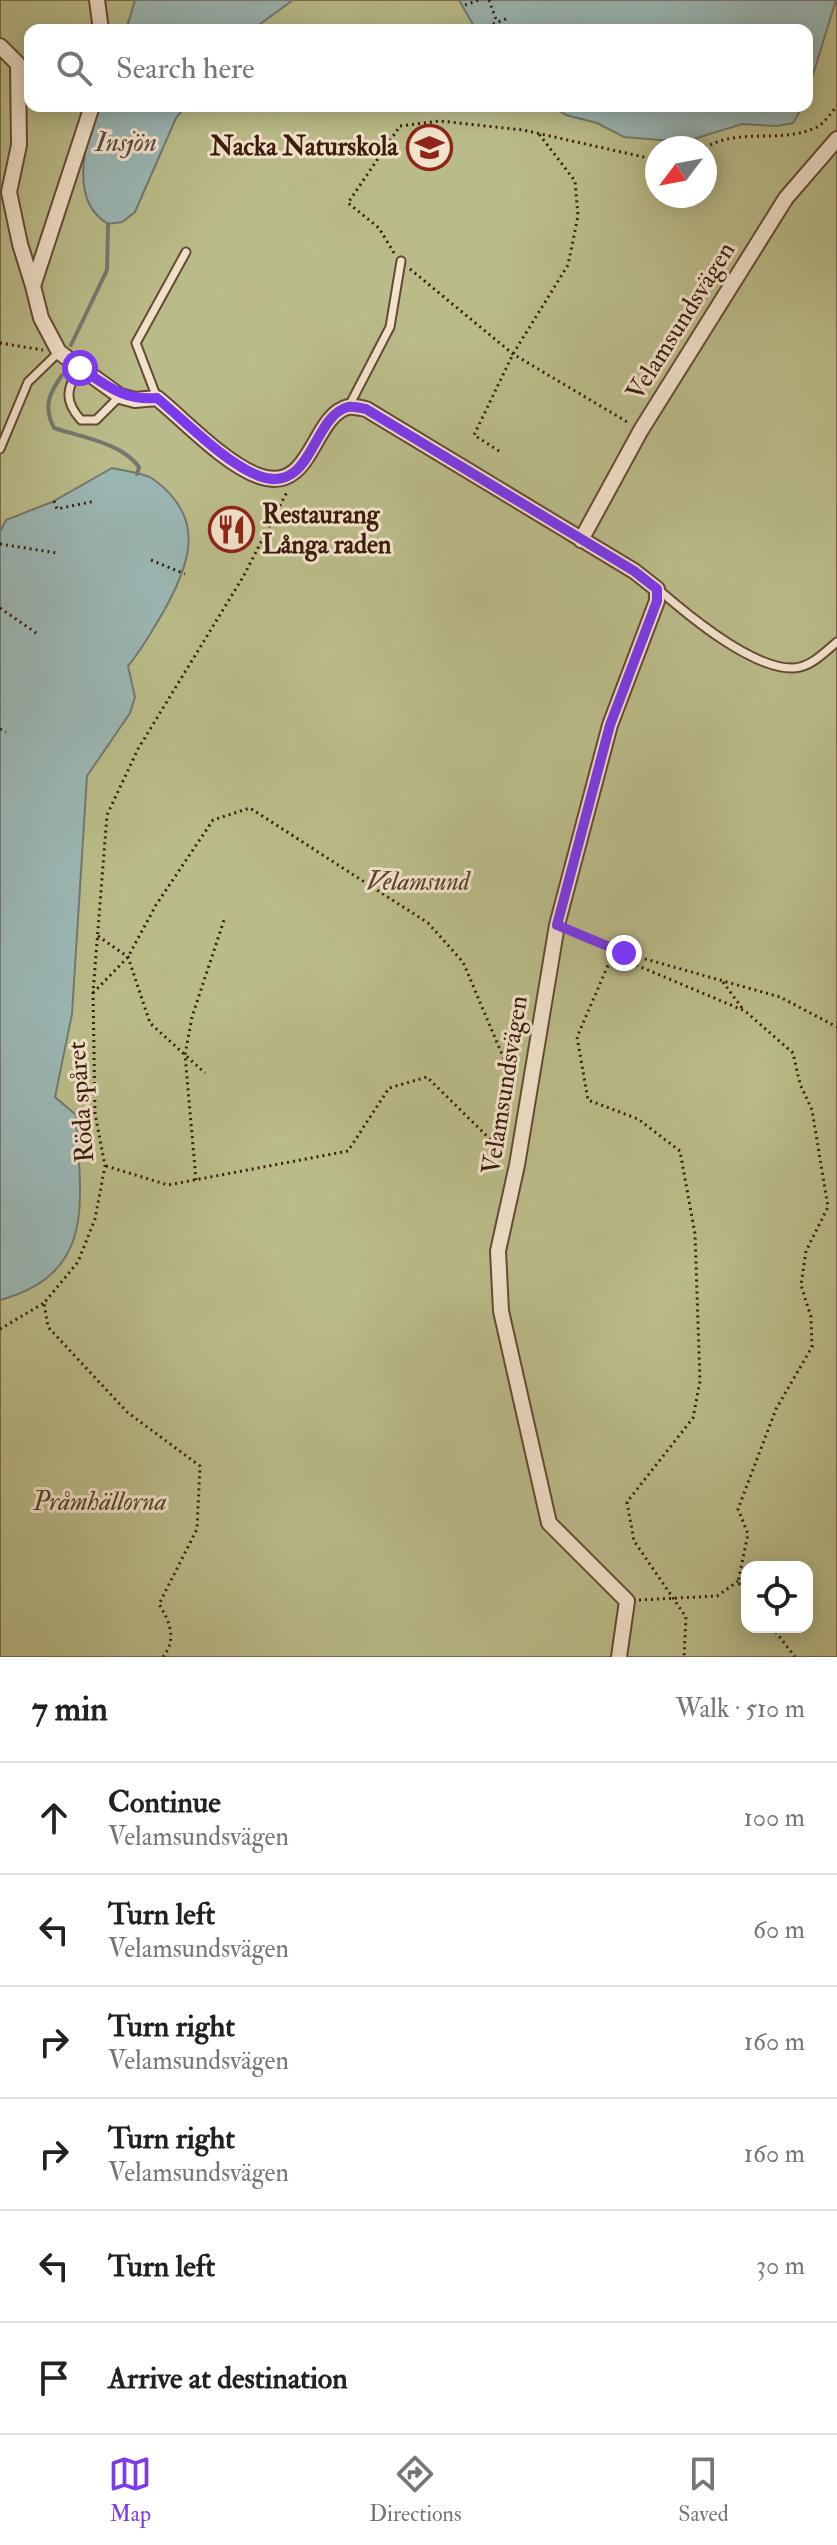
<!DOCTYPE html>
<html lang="en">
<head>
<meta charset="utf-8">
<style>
	:root { --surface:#fff; --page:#f6f6f6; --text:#222; --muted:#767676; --line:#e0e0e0; --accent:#7c3aed }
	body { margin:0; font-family:"IM FELL Double Pica",serif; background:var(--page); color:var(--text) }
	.controls { position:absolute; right:24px; bottom:24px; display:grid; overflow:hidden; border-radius:16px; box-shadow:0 4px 20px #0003 }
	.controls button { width:72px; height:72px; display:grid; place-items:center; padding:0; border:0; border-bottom:2px solid var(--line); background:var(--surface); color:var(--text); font:40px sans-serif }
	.compass { position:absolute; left:645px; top:136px; width:72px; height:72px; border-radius:50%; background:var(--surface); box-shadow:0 4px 20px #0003; rotate:238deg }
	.stop { position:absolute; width:24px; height:24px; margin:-18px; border:6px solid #7c3aed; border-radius:50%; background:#fff }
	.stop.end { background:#7c3aed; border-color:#fff; box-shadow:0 2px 8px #0008 }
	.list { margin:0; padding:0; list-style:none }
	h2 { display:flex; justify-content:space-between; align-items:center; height:104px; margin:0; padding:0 32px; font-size:34px }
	h2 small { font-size:26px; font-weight:400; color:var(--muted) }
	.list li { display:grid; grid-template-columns:52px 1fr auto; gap:24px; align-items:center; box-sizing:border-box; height:112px; padding:0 32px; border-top:2px solid var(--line) }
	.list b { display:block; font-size:30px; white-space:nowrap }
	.list p { margin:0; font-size:26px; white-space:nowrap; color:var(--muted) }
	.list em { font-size:26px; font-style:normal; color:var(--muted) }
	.icon { flex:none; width:44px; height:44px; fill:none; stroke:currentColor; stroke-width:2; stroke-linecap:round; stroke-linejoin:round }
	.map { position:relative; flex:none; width:837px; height:1657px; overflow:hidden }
	.search { position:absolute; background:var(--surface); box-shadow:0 4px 20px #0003; left:24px; right:24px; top:24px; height:88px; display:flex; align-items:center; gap:20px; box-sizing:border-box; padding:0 28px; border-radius:16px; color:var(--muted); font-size:30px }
	.sheet { height:776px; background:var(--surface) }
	nav { display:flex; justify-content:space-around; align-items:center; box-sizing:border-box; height:112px; border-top:2px solid var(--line); background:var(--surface); font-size:22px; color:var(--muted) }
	nav a { display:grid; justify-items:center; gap:4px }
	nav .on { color:var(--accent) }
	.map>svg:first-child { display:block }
	.green { fill:#b9bb88; stroke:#7a6c4a; stroke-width:2; fill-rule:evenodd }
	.water { fill:#9ab6b3; stroke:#747870; stroke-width:2 }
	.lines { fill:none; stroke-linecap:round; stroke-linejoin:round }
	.stream { stroke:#747870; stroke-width:4 }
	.lane-casing { stroke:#664a34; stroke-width:11 }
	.street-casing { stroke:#664a34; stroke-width:18 }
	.path { stroke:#3b1c0b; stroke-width:3; stroke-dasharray:2 4; stroke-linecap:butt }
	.lane { stroke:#f1e2cb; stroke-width:7 }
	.street { stroke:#f1e2cb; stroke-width:14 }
	.route { stroke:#7c3aed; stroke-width:10 }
	.labels { text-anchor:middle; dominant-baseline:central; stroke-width:6; stroke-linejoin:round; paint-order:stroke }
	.poi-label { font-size:26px; font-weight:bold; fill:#3b1c0b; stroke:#f1e2cb; text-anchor:end }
	.street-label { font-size:26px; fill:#3b1c0b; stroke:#f1e2cb }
	.park-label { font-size:26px; font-style:italic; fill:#5a442a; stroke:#f1e2cb }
	.water-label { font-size:28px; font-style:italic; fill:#584a3d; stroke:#f1e2cb }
</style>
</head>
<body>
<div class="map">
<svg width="837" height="1657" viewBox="0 0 837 1657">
	<rect width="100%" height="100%" fill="#e9d2af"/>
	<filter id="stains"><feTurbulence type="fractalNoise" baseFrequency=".0025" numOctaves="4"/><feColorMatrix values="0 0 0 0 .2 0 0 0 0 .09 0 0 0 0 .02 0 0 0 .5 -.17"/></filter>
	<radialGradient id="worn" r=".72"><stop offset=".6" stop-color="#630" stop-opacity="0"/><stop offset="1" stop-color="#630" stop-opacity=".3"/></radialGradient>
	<path class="green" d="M0 0H837V1657H0ZM30 30H807V106H30ZM657 148H705V196H657ZM747 1567H807V1627H747Z"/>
	<path class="water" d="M135 0H293L252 30H126Z
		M459 0H836L807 94V30H476Z
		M99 106H186L176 118 135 212 122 222 108 224C69 201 84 143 99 106Z
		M552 106H803L793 123 776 126 742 124 684 142 624 137 597 123 566 115Z
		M112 468C123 471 143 472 153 479 206 517 191 562 165 609 153 629 143 648 128 666L135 697 130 713 87 776 72 1014 55 1097 76 1115C80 1197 99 1273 0 1300V532L6 520 52 502Z"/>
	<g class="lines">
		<path class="stream" d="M71 345 107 270 108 224
			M62 375C49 394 43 406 54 428 81 437 122 443 139 467L137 474"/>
		<defs>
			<path id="lane" d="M80 368C66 388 64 401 81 420H96L120 396
				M157 398 136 343 186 252
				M349 406 390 327 401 261
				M0 449 28 382 59 352
				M659 590C689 616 753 670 794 668 811 667 825 652 837 642"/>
			<path id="street" d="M97 0 101 30
				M0 46 18 64 19 145 9 192 20 244 33 286
				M92 106 33 286 41 318 59 352 120 396 135 400 157 398C185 421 225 464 259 476 312 495 312 416 348 407 353 406 361 408 366 409L634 571 657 589V601L610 725 557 925 517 1165 498 1251 501 1311 549 1523 627 1601 619 1657
				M581 540 641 430 786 198 837 139"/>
		</defs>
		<use href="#lane" class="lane-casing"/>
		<use href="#street" class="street-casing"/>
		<path class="path" d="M489 0 497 22
			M465 5 479 0
			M476 30 506 19
			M705 148C738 127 779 144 815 128 823 125 831 113 837 106
			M394 253 379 228 348 203 400 126 440 121 523 130 657 160
			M410 269 513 354 629 423
			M0 343 43 350
			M499 451 474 435 513 354 568 265 578 216 575 181 539 134
			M54 501 57 509 95 501
			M0 544 57 553
			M151 560 185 574
			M0 608 39 635
			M0 729 6 732
			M572 931 624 953 780 997 837 1027
			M98 936 128 957 150 1023 205 1073
			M615 949 577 1037 588 1100 638 1119 680 1151 695 1234 700 1381 693 1418 627 1502 634 1541 686 1617 684 1657
			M624 953 629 962 745 1011 793 1053 800 1084 812 1110 828 1207 806 1251 801 1285 811 1317 812 1347 776 1409 738 1509 748 1534 738 1582 747 1593
			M723 982 742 1008
			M93 993 128 957 156 905 213 820 250 808 428 923 463 962 515 1085
			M106 1166 168 1185 348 1151 389 1088 427 1077 505 1154
			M196 1180 185 1055 192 1017 225 917
			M0 1329 44 1303
			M759 1567 765 1564
			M639 1600 717 1596 747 1575
			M772 1627 795 1657
			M163 1657C177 1639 170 1622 159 1604L197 1529 200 1466 127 1412 48 1327 44 1303 78 1262 95 1219 105 1166 95 1113 93 993 107 815 138 749 243 577 288 490"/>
		<use href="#lane" class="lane"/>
		<use href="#street" class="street"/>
	</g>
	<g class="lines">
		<path class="route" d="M80 368C107 386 124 401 157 398 185 421 225 463 259 476 312 496 312 416 348 407 353 406 361 408 366 409L634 571 657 589V601L610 725 557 925 624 953"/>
	</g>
	<defs>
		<symbol id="school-ring" viewBox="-11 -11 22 22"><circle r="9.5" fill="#f1e2cb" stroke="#8f2418" stroke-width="1.5"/><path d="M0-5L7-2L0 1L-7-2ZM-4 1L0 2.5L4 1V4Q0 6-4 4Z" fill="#8f2418"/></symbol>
		<symbol id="restaurant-ring" viewBox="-11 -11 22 22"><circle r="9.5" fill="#f1e2cb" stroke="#8f2418" stroke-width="1.5"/><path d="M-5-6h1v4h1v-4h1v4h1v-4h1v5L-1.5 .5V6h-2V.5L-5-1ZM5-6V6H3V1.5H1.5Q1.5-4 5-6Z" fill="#8f2418"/></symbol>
	</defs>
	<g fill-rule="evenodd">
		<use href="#school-ring" x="404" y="122" width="51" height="51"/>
		<use href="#restaurant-ring" x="206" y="504" width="51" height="51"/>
	</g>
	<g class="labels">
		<g class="poi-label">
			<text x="398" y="147">Nacka Naturskola</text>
			<text x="262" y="515" text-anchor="start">Restaurang<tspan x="262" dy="30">Långa raden</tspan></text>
		</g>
		<g class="street-label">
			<text transform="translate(681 321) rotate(-58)">Velamsundsvägen</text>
			<text transform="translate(505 1085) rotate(-81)">Velamsundsvägen</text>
			<text transform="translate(81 1102) rotate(-94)">Röda spåret</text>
		</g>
		<g class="park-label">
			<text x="418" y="882">Velamsund</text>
			<text x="100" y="1502">Pråmhällorna</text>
		</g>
		<g class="water-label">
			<text x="126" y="142">Insjön</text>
		</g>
	</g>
	<rect width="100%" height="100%" filter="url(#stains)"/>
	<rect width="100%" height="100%" fill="url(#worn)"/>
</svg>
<div class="controls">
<button><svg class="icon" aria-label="locate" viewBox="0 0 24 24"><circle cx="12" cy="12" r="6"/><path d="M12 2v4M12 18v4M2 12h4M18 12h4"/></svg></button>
</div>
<svg class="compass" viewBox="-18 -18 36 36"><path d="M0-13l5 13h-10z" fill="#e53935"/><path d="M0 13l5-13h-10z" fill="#767676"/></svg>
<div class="stop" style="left:80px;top:368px"></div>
<div class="stop end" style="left:624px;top:953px"></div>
<div class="search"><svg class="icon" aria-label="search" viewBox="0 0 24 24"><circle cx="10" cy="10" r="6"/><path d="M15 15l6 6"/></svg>Search here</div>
</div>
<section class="sheet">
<h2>7 min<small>Walk · 510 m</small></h2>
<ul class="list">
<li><svg class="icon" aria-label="ahead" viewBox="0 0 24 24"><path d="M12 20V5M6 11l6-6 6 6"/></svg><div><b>Continue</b><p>Velamsundsvägen</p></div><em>100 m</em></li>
<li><svg class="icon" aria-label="left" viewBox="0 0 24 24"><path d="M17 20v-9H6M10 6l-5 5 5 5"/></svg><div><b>Turn left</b><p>Velamsundsvägen</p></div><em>60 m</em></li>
<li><svg class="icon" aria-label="right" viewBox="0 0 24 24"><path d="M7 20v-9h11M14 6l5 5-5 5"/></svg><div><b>Turn right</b><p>Velamsundsvägen</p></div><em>160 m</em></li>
<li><svg class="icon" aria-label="right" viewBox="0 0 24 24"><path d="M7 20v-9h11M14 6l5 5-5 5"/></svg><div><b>Turn right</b><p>Velamsundsvägen</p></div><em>160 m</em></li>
<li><svg class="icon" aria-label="left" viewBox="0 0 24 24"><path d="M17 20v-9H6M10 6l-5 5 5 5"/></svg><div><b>Turn left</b></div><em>30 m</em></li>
<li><svg class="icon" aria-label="arrive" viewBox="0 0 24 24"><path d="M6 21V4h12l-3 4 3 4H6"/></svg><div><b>Arrive at destination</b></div></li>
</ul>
</section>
<nav>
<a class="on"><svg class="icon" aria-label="map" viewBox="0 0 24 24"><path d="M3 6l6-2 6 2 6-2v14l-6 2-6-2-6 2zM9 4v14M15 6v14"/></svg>Map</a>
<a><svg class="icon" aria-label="directions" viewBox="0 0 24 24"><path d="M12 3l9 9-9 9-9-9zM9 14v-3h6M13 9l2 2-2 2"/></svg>Directions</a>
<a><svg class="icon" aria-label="saved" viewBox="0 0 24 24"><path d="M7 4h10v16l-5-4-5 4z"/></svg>Saved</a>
</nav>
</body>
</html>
